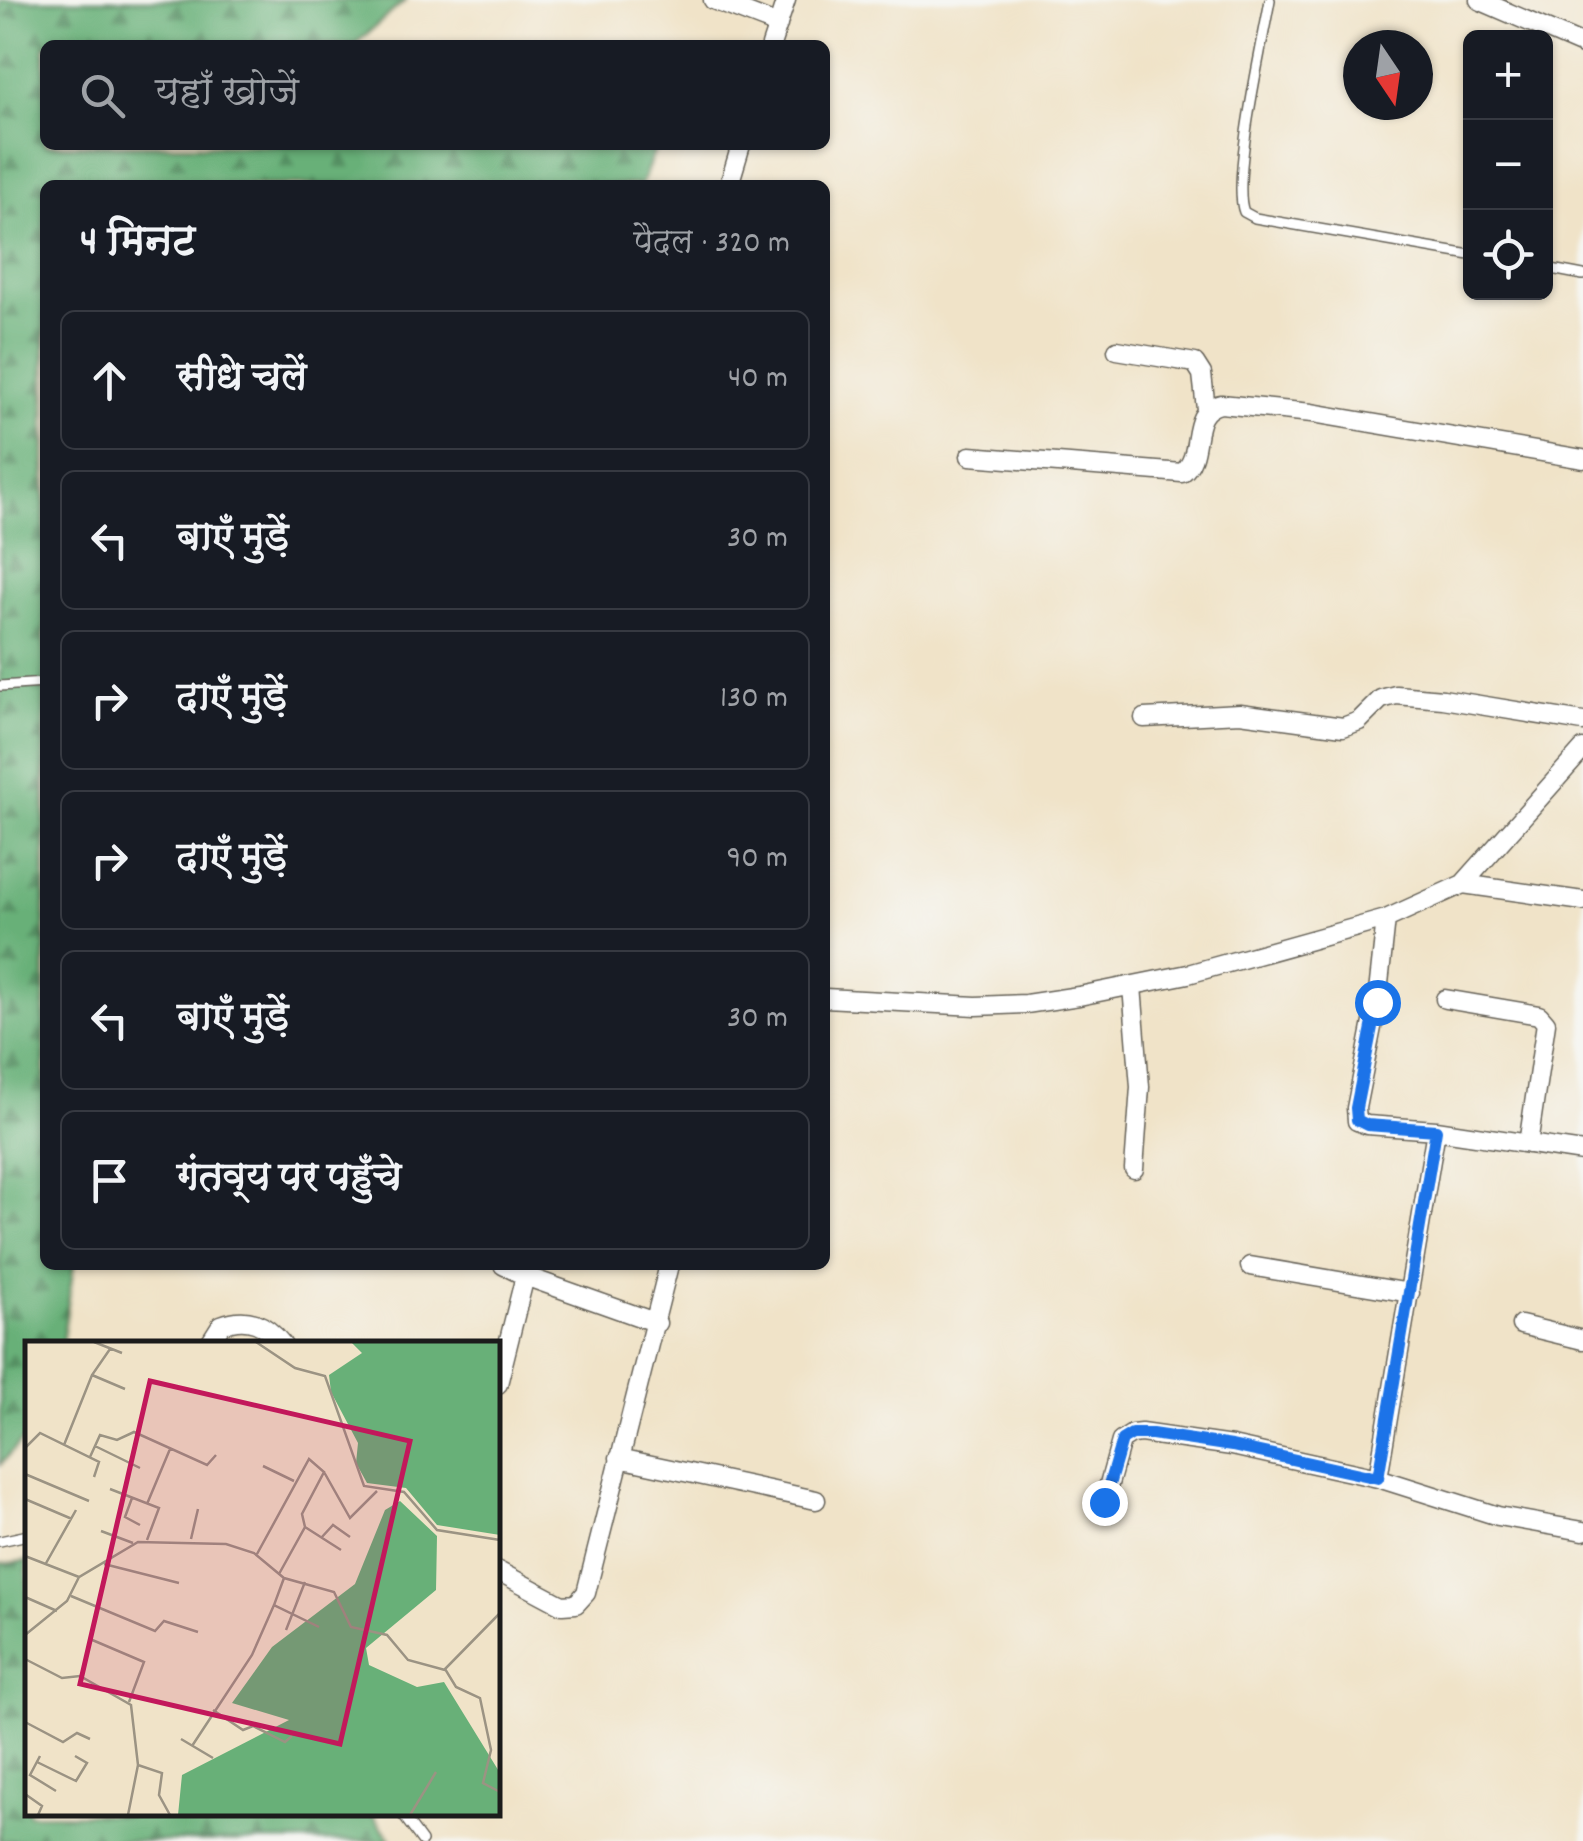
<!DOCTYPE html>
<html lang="hi">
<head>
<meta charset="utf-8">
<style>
	:root { --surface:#171b24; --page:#20242c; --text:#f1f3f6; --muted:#9ea1a6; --line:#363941 }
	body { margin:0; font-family:Dekko,"Playpen Sans Deva",sans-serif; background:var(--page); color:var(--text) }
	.controls { position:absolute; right:30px; top:30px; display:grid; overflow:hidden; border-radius:15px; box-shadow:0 2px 8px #0004 }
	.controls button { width:90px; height:90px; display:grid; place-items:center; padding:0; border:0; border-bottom:2px solid var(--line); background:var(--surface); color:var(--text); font:50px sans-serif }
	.compass { position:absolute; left:1343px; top:30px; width:90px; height:90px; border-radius:50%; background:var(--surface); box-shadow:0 2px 8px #0004; rotate:167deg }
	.stop { position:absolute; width:30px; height:30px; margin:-22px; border:8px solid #1a73e8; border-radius:50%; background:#fff }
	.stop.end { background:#1a73e8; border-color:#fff; box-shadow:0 2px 10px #0008 }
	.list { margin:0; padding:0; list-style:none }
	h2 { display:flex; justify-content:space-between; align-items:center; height:130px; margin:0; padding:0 40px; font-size:42px }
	h2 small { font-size:32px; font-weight:400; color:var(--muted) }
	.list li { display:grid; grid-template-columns:65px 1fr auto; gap:30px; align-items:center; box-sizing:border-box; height:140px; margin:0 20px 20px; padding:0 20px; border:2px solid var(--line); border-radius:15px }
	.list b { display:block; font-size:38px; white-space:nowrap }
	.list em { font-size:32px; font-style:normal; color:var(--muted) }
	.icon { flex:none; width:55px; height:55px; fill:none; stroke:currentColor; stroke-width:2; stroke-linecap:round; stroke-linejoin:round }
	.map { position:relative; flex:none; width:1583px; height:1841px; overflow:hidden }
	.search { position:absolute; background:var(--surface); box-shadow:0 2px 8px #0004; left:40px; top:40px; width:790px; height:110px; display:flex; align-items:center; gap:25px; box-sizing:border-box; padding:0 35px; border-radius:15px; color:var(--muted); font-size:38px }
	.panel { position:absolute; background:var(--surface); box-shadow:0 2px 8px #0004; left:40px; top:180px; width:790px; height:1090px; border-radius:15px }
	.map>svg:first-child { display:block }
	.forest { fill:url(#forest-firs); stroke:#42664a; stroke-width:2.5 }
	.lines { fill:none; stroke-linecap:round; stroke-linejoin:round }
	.service-casing { stroke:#666258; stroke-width:12 }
	.minor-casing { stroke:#666258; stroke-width:21 }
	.service { stroke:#fff; stroke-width:9 }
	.minor { stroke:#fff; stroke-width:18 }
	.route { stroke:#1a73e8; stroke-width:12 }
	.inset-road { fill:none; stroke:#9b9383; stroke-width:2.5 }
	.view { fill:#c2185b; fill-opacity:0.15; stroke:#c2185b; stroke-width:5 }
	.inset-edge { fill:none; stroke:#1c1c1c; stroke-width:5 }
</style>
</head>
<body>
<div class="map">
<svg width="1583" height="1841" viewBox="0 0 1583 1841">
	<defs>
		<pattern id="forest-firs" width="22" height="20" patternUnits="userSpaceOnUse" patternTransform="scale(2.5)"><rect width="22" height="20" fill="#68b078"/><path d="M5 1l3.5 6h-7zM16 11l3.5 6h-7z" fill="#558e62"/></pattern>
	</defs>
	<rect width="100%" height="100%" fill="#f6f6f2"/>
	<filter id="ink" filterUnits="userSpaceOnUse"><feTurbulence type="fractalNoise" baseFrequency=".01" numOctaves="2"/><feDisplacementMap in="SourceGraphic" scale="20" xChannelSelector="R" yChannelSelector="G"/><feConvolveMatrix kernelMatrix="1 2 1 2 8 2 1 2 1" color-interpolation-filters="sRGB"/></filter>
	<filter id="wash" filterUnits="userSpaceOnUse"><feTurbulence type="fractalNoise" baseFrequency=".0048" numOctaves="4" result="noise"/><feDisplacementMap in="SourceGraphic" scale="40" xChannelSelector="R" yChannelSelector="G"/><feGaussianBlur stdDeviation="2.25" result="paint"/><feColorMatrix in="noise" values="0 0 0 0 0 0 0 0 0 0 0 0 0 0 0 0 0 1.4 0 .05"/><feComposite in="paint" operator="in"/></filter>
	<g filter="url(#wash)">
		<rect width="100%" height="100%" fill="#f0e3c8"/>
		<path class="forest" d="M0 0H406L354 45H45V145H657L641 185H45V1265H74L62 1343 28 1344 27 1435 0 1465Z
			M27 1561 28 1814H372L392 1841H0V1564Z"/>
	</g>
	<g filter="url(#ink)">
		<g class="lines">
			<defs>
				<path id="service" d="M1270 0C1263 41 1231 181 1244 212L1255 218 1470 255
					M1546 268 1583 275
					M0 686 45 683
					M0 1541 28 1535
					M402 1814 422 1841"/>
				<path id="minor" d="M713 0 778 25
					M1479 0 1583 45
					M771 45 786 0
					M729 185 741 145
					M1117 350 1195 363 1202 374 1206 409
					M970 456 1182 473C1206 455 1186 411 1221 404L1312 413 1583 459
					M1144 718 1240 713 1343 727 1359 721 1381 699 1396 695 1443 699 1583 722
					M1463 884 1583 901
					M1386 919 1377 1002 1356 1108 1357 1121 1367 1125 1436 1130 1583 1152
					M1132 986 1140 1087 1134 1169
					M825 998 976 1006 1026 1004 1079 996 1188 974 1386 919 1463 884 1583 749
					M1445 999 1539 1015 1546 1023 1528 1144
					M503 1265 525 1276 657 1323
					M1250 1266 1410 1293
					M1521 1325 1583 1340
					M209 1344 221 1325C247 1315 265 1323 282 1344
					M498 1384 525 1276
					M619 1458 816 1500
					M1378 1478 1436 1130
					M1104 1502 1121 1441 1132 1434 1141 1433 1232 1446 1378 1478 1498 1516 1583 1531
					M498 1571 562 1605 576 1604 586 1593 669 1265"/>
			</defs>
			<use href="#service" class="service-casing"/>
			<use href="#minor" class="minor-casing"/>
			<use href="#service" class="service"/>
			<use href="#minor" class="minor"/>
		</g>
	</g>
	<g class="lines" filter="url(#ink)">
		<path class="route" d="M1104 1502 1122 1440 1132 1434H1152L1232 1446 1378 1478 1436 1130 1367 1125 1357 1120 1356 1108 1377 1002"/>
	</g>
	<g transform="translate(25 1341)">
		<rect width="475" height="475" fill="#f0e3c8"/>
		<path d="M326 1H475V194L412 184 381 147 342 142 331 122 333 102 306 51 304 34 337 12ZM375 160 412 195 411 249 341 307 344 324 392 346 419 341 475 432V474H153L157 434 264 379 207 362 247 306 330 243 360 169Z" fill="#68b078"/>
		<path class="inset-road" d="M69 1 97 12M231 1 270 27 300 35 339 145 379 151 412 189 475 199M67 34 100 48M39 104 67 34 85 8M70 105 115 127M0 107 15 92 74 121 69 136M65 116 75 94 92 99 109 91 182 124 191 114M238 125 269 140M299 131 325 177 352 150M0 133 64 160M85 148 134 167 122 199M107 157 100 176 115 184M0 158 47 178M122 163 145 108M280 186 316 209M76 190 108 202M296 197 308 184 325 196M166 198 173 168M232 213 284 118 299 131 277 173 280 186 254 233M0 215 54 236 113 201 201 203 229 212 259 237 309 251 326 286 362 294 383 319 420 329M79 223 154 242M20 224 51 169M259 237 249 264 294 286M46 255 130 290 139 280 173 291M0 256 32 270M475 272 420 328 431 346 455 357 466 409 458 442 475 451M261 289 280 241M0 294 42 260 54 236M65 298 119 321 104 361M0 318 37 337 55 335 106 364 113 424 103 474M188 369 218 389 228 385 260 401 267 395M0 381 38 401 52 392 65 398M156 398 188 417M167 405 227 314 249 264M15 415 5 434 31 450M12 421 51 440 62 422 50 415M113 424 137 432 134 454 145 474M0 453 17 465 13 474M385 474 411 431"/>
		<path class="view" d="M125 40 385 100 315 403 55 343Z"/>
		<rect width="475" height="475" class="inset-edge"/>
	</g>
</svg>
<div class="controls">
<button>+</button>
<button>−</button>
<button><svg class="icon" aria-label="locate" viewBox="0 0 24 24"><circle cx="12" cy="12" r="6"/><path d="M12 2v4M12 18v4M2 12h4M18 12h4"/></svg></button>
</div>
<svg class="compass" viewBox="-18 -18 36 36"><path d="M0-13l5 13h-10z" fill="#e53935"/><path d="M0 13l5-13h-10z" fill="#9ea1a6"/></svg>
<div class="stop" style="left:1377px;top:1002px"></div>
<div class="stop end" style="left:1104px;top:1502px"></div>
<div class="search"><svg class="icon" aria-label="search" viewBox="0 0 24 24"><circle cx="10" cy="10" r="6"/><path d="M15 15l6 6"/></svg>यहाँ खोजें</div>
<section class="panel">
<h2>4 मिनट<small>पैदल · 320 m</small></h2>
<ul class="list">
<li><svg class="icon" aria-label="ahead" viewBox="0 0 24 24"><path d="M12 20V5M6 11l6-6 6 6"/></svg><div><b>सीधे चलें</b></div><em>40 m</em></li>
<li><svg class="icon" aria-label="left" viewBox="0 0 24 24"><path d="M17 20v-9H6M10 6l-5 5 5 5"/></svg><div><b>बाएँ मुड़ें</b></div><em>30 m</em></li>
<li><svg class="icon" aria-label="right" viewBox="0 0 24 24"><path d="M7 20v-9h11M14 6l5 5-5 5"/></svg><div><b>दाएँ मुड़ें</b></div><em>130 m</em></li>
<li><svg class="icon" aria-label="right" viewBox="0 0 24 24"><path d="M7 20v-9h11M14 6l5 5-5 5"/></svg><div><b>दाएँ मुड़ें</b></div><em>90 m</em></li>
<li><svg class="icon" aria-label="left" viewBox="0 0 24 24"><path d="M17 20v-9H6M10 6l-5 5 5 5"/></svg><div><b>बाएँ मुड़ें</b></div><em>30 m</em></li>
<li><svg class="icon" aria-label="arrive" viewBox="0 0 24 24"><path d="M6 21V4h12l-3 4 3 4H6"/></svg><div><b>गंतव्य पर पहुँचे</b></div></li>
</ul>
</section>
</div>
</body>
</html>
